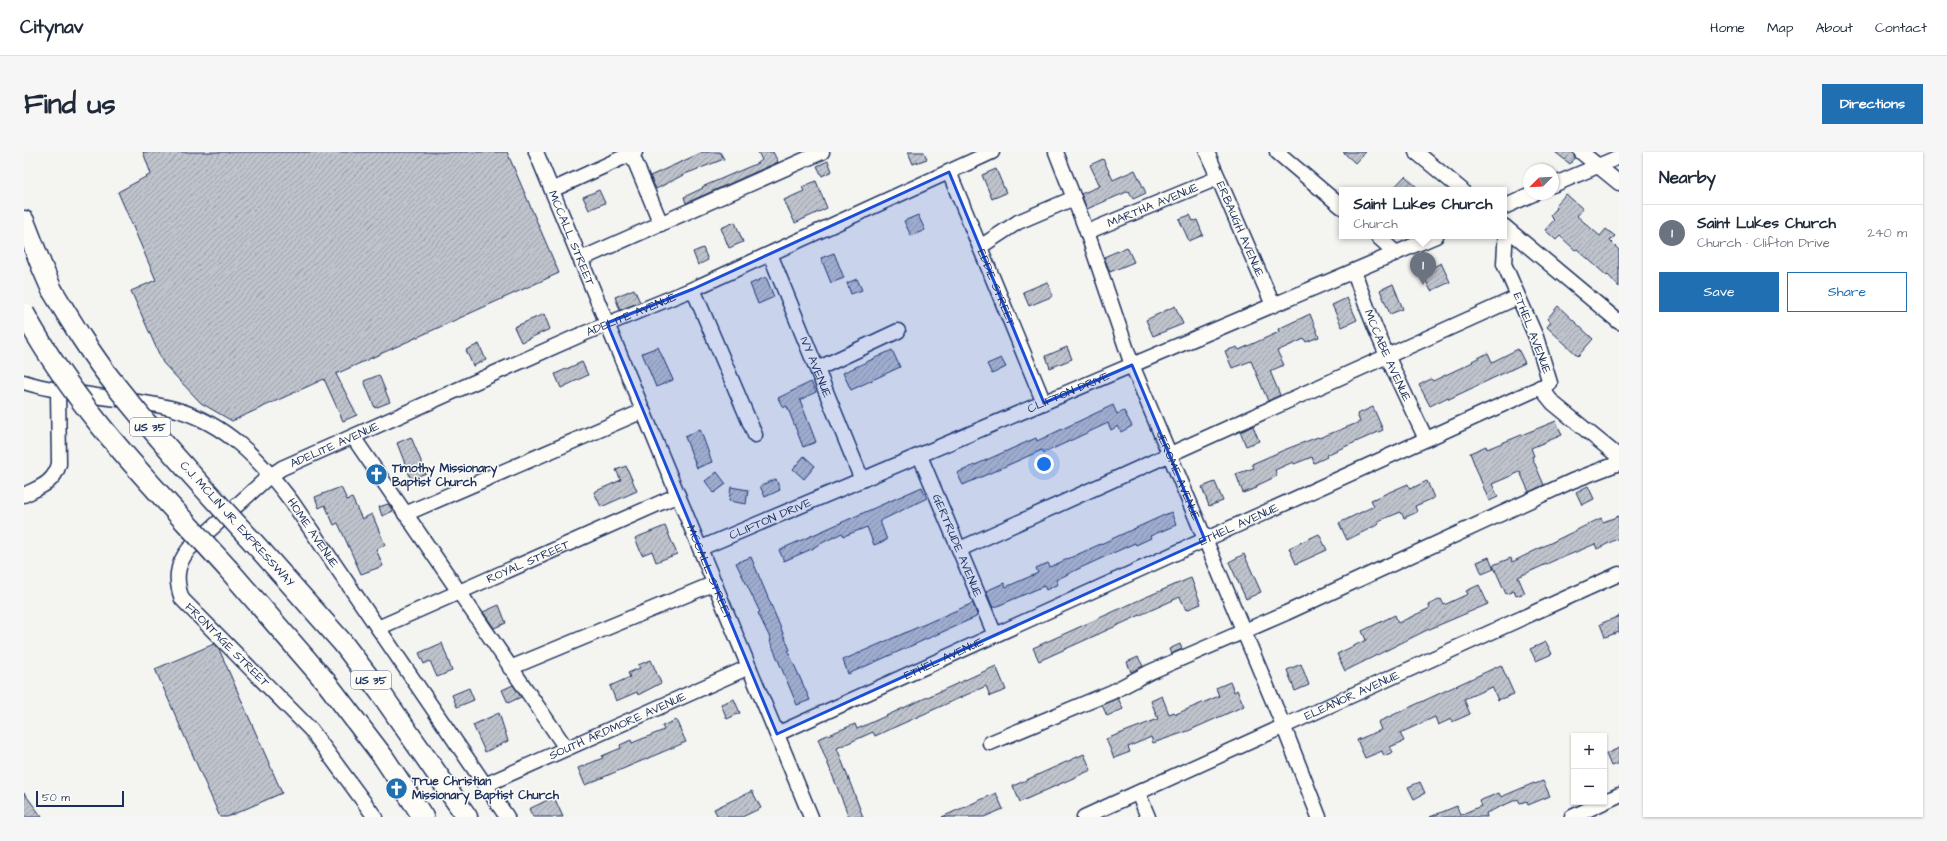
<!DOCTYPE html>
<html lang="en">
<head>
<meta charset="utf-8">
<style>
	:root { --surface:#fff; --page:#f6f6f7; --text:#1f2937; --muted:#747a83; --line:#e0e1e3; --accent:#1f6fb2 }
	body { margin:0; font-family:"Architects Daughter",sans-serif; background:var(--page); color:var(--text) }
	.controls { position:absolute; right:12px; bottom:12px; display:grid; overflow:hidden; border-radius:0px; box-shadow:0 1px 3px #0004 }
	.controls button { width:36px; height:36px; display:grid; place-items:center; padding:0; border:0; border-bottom:1px solid var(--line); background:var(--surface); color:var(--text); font:20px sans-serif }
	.compass { position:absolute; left:1499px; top:12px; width:36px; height:36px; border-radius:50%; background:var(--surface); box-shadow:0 1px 3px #0004; rotate:246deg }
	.scale { position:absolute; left:12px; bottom:10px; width:88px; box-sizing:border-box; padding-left:4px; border:2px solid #1b2f5e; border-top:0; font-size:11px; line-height:14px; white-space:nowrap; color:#1b2f5e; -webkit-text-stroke:3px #fdfcf7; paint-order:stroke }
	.you { position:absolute; left:1020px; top:312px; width:14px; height:14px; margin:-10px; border:3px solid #fff; border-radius:50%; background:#1a73e8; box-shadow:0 0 0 6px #1a73e833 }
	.badge { display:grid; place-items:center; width:26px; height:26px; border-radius:50%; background:var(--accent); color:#fff; font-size:13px; font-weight:700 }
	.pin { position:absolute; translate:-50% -33px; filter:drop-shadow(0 1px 2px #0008) }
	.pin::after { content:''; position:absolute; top:21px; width:14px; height:12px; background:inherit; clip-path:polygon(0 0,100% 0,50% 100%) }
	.popup { position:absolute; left:1315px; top:35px; width:168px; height:52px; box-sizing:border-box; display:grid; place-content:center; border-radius:0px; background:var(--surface); filter:drop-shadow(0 1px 3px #0005); font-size:13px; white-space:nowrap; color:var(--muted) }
	.popup b { font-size:15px; color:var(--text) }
	.popup::after { content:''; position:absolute; left:50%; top:100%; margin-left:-8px; border:8px solid transparent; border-top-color:var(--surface) }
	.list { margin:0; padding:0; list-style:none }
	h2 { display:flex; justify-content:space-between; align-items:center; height:52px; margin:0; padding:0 16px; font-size:17px }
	h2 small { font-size:13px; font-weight:400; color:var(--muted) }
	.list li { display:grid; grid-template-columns:26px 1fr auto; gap:12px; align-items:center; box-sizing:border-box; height:56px; padding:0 16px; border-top:1px solid var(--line) }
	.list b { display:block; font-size:15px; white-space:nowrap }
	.list p { margin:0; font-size:13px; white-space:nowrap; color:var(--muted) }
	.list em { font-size:13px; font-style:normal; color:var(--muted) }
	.actions { display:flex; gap:8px; padding:12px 16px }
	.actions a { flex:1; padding:9px 0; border:1px solid var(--accent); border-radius:0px; text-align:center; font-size:14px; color:var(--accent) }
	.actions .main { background:var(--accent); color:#fff }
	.map { position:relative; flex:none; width:1595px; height:665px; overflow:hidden; border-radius:0px }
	header { display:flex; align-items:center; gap:24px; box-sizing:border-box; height:56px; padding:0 20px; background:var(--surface); border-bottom:1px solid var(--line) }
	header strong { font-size:19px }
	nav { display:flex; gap:22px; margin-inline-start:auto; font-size:14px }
	.intro { display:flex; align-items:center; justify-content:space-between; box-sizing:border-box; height:96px; padding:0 24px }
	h1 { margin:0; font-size:28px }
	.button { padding:10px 18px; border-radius:0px; background:var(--accent); color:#fff; font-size:14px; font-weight:700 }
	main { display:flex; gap:24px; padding:0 24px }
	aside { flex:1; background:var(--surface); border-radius:0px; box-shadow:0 1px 3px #0004 }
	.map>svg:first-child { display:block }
	.building { fill:url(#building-hatch); stroke:#1b2f5e }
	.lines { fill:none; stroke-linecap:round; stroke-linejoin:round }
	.minor-casing { stroke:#1b2f5e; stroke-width:17 }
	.highway-casing { stroke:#1b2f5e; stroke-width:23 }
	.minor { stroke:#fdfcf7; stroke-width:14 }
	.highway { stroke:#fdfcf7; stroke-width:20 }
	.highway-bridge-casing { stroke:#1b2f5e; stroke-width:23; stroke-linecap:butt }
	.highway-bridge { stroke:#fdfcf7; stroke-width:20 }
	.marked { fill:#1d4ed8; fill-opacity:0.2; stroke:#1d4ed8; stroke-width:3; stroke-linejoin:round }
	.labels { text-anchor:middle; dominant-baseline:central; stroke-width:3; stroke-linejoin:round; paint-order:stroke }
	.shield { fill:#fdfcf7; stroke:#5f6c8c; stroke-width:1 }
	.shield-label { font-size:11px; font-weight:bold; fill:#1b2f5e }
	.street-label { font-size:12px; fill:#1b2f5e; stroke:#fdfcf7 }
	.poi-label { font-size:12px; font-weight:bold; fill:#1b2f5e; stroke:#fdfcf7; text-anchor:start }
</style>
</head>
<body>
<header>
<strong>Citynav</strong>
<nav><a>Home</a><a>Map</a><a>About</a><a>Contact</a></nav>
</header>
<div class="intro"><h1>Find us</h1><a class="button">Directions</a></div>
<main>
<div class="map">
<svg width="1595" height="665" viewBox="0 0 1595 665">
	<defs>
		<pattern id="building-hatch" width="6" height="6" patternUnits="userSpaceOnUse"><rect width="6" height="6" fill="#bfc3cc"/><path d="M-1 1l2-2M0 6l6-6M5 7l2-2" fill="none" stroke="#9a9fa9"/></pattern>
	</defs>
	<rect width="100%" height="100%" fill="#f4f4f1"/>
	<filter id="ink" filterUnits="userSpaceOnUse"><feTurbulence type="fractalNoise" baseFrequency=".025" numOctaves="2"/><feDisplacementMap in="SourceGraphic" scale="8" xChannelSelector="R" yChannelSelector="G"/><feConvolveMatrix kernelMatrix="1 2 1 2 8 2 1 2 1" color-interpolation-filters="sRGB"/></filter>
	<g filter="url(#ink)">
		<path class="building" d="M119 0H483L535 121 312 222 333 263 319 269 300 227 208 269 177 251 139 211 107 139 132 128 94 40 127 22Z
			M679 0H696L700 7 661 22 632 37 626 24Z
			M734 0H749L754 10 662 51 660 45 679 36 678 35 734 11 738 8Z
			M884 0H900L903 7 889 12Z
			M1319 0H1341L1331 11Z
			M1531 0H1549L1551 6 1546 12Z
			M1079 7 1089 28 1111 18 1122 41 1109 47 1105 39 1063 57 1057 42 1076 34 1066 13Z
			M804 9 808 19 798 24 793 14Z
			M972 17 982 41 968 47 958 23Z
			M1381 24 1396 38H1368Z
			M792 29 803 56 771 71 760 48 780 39 778 35Z
			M575 38 581 51 565 58 559 45Z
			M1542 42 1559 57 1553 64 1576 84 1582 77 1591 84 1586 89 1595 98V135L1584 123 1583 124 1553 97 1551 98 1536 84 1532 88 1521 78 1530 68 1526 64 1533 56 1531 54Z
			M894 63 901 78 887 84 880 69Z
			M1166 63 1169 69 1173 68 1179 83 1165 89 1155 67Z
			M711 70 719 90 705 96 697 76Z
			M1103 95 1110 110 1086 120 1080 105Z
			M679 96 684 108 674 113 669 100Z
			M810 101 820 126 807 131 797 106Z
			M1417 111 1426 130 1407 139 1398 121Z
			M742 125 750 145 734 152 726 132Z
			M833 127 838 138 827 142 823 131Z
			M1023 130 1029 144 1005 154 999 140Z
			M1369 132 1379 157 1366 162 1356 138Z
			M610 137 616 150 596 158 591 145Z
			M1323 146 1333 168 1318 175 1308 153Z
			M1151 154 1159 172 1129 184 1122 168Z
			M1534 154 1569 187 1554 204 1523 175 1527 170 1523 167Z
			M520 162 526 177 497 190 490 175Z
			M1286 162 1295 185 1282 190 1280 187 1253 199 1260 213 1246 219 1256 243 1244 249 1227 209 1208 216 1201 199 1213 195 1215 198 1255 180 1254 177Z
			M455 192 462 208 449 214 442 198Z
			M634 195 649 228 632 235 618 201Z
			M1043 195 1048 207 1026 216 1022 204Z
			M1494 197 1501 211 1425 247 1424 245 1406 254 1395 233 1407 227 1409 229 1449 210 1448 209 1464 201 1468 210Z
			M868 198 876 215 827 238 819 221Z
			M977 206 982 215 968 222 963 212Z
			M558 210 564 223 537 236 531 222Z
			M355 223 366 250 351 256 340 229Z
			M787 230 792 240 776 248 792 290 779 295 763 254 759 256 754 246Z
			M1089 253 1093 262 1100 259 1108 274 1097 280 1094 274 1087 278 1084 271 1020 301 1018 298 939 333 933 321 1012 286 1013 289Z
			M1349 255 1359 278 1302 303 1303 305 1290 311 1288 305 1270 312 1269 310 1251 318 1253 324 1232 334 1233 336 1219 341 1212 322 1230 316 1228 312 1260 298 1294 285 1295 286 1336 270 1333 262Z
			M1532 269 1538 283 1507 296 1510 304 1508 305 1520 333 1505 340 1496 320 1468 332 1474 345 1465 349 1446 301 1462 294 1463 297Z
			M1229 274 1235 289 1222 294 1216 280Z
			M676 277 688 310 673 316 661 285Z
			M387 285 402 321 387 327 373 291Z
			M780 304 791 314 780 327 769 317Z
			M602 314 613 339 577 355 570 340 597 328 592 318Z
			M693 320 702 332 690 341 681 329Z
			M752 327 756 338 741 345 736 334Z
			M1403 329 1410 346 1391 354 1393 360 1380 366 1377 360 1354 369 1355 372 1323 388 1315 371 1350 354 1347 348 1384 332 1386 337Z
			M1191 330 1199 349 1185 354 1178 335Z
			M1564 334 1570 347 1558 353 1552 340Z
			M317 335 323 348 328 346 338 367 348 362 361 393 352 397 359 414 337 422 314 371 310 373 301 353 295 356 291 345Z
			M707 335 724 338 722 352 705 349Z
			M898 335 903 346 856 369 863 388 850 393 843 375 820 384 818 381 790 395V396L760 409 755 398Z
			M364 352 369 359 358 364 355 355Z
			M1147 360 1152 373 1126 384 1127 386 1112 393 1111 391 1054 417 1032 428 1034 432 1022 438 1020 434 969 456 962 439 980 431 982 435 1014 421 1012 416 1024 411 1026 415Z
			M1595 364V386L1573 397 1571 392 1540 405V404L1494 425 1501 441 1492 444 1490 439 1482 442 1469 413 1487 406 1488 410 1577 366 1579 370Z
			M641 374 653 402 632 410 628 399 618 403 611 386Z
			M1295 382 1303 398 1272 412 1265 396Z
			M1220 402 1237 440 1222 447 1205 410Z
			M727 405 766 498 764 499 786 548 773 553 746 489 747 488 734 461 736 460 712 411Z
			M1465 405 1470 417 1458 422 1453 410Z
			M1167 426 1177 452 1162 458 1156 445 1015 509 1009 496 1122 445Z
			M1455 433 1464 452 1401 479 1321 519 1313 502 1342 488 1338 479 1371 463 1374 471 1406 456 1404 453 1417 447 1420 453 1444 442 1442 439Z
			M949 451 953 463 952 465 824 522 819 508Z
			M475 453 482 471 470 476 459 460Z
			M1595 464V480L1581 485 1576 472Z
			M1522 490 1528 502 1512 509 1506 497Z
			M418 491 428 519 413 525 406 509 400 512 395 501Z
			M190 492 195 497 258 641 203 665H196L131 517Z
			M1156 492 1158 497 1147 502 1145 497Z
			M1114 505 1119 514 1107 520 1103 510Z
			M627 508 637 531 614 543 613 540 592 549 586 534 606 525 604 521 616 516 614 513Z
			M1277 512 1285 533 1271 539 1263 518Z
			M1477 513 1490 542 1474 548 1468 535 1440 547 1446 562 1428 570 1427 567 1414 573 1411 565 1376 581 1380 589 1366 595 1369 600 1360 604 1358 599 1341 606 1333 588 1357 578 1354 570Z
			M972 514 982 538 966 544 962 534 851 584 849 580 813 596 839 665H825L794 587 831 572 833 577Z
			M1206 530 1210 540 1213 538 1220 554 1164 579 1129 591 1127 585 1104 595 1106 600 1090 606 1082 587 1134 567 1127 549 1138 544 1145 562 1150 560 1152 562 1195 544 1192 536Z
			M489 533 497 545 484 551 478 538Z
			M445 536 450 548 433 555 428 543Z
			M1094 546 1099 557 1083 564 1078 553Z
			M710 547 716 561 703 567 697 552Z
			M475 561 484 589 461 600 449 573Z
			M652 568 662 590 561 633 554 616 579 606 578 604 597 596 596 593 607 588 608 591 640 578 638 574Z
			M1595 596V611L1587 614 1582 602Z
			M1060 602 1067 618 996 650 989 634Z
			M1519 629 1526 644 1504 653 1503 649 1496 651 1494 647 1462 661 1463 665H1406L1433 654 1436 663 1457 654 1455 649 1475 641 1477 645 1510 631 1511 632Z
			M1396 630 1401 641 1390 647 1384 635Z
			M728 639 737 656 718 665H694L690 657Z
			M0 641 18 665H0Z
			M972 641 979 657 960 665H918Z
			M530 645 539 665H509L505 657Z"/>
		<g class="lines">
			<defs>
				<g id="minor">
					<path id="s1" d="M512 0 787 665"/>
					<path d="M607 0 637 72"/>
					<path id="s2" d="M1032 0 1063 80 1108 213 1259 573 1295 665"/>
					<path id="s3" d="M1183 0 1249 153"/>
					<path d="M1253 0 1318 55"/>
					<path d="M1392 0 1438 38"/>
					<path d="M1557 0 1595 31"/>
					<path id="s4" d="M925 20 1020 251"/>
					<path d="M1529 33 1595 5"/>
					<path d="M528 38 611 0"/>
					<path d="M1480 55 1509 42"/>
					<path d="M1480 74 1595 170"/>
					<path id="s5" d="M1063 80 1194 26"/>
					<path d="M1353 84 1372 101"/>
					<path d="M956 95 994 70 1050 46"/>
					<path id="s6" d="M746 102 838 328"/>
					<path d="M557 107 798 0"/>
					<path id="s7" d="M1330 119C1349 177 1376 232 1402 287"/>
					<path d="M669 137 731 283"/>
					<path d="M793 217 874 179"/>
					<path id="s8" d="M0 230C23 238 48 240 72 244 98 248 125 250 150 257 202 271 237 309 268 350L483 665"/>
					<path d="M1516 235 1529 251 1595 305"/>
					<path d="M329 285 542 596"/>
					<path id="s9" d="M896 304 971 483"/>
					<path d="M0 343C16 335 30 331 35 312L34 238"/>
					<path d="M381 362 619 259"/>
					<path id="s10" d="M677 396 1412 84"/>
					<path d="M936 397 1494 145"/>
					<path id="s11" d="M354 476 654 343"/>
					<path d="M486 516 691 431"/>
					<path id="s12" d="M753 582 1526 231 1512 185 1480 112 1482 76"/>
					<path d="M966 591 1088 540 1126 520 1262 461 1548 329 1595 311"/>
					<path id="s13" d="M461 633 725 515"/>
					<path d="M1114 641 1124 665"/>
					<path id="s14" d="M351 665 287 578 158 447C151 428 152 413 165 397L243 326 258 316 554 184 669 137 968 0"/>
					<path id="s15" d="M1060 665 1595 422"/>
					<path d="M1548 665 1595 643"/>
				</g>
				<path id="highway" d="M0 69 18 115 28 138
					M239 401 318 490 356 540 443 665
					M205 418 302 530 360 606 399 665"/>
			</defs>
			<use href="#minor" class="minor-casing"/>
			<use href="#highway" class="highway-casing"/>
			<use href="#minor" class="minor"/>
			<use href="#highway" class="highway"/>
			<defs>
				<path id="highway-bridge" d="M28 138C48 171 68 204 92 234 138 292 189 346 239 401
					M0 161C52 258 132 337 205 418"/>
			</defs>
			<use href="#highway-bridge" class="highway-bridge-casing"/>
			<use href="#highway-bridge" class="highway-bridge"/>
		</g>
	</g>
	<path class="marked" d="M925 20 1020 251 1108 213 1181 388 753 582 583 171 669 137Z"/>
	<defs>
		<symbol id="church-disc" viewBox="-11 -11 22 22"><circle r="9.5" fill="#1f6fb2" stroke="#fdfcf7"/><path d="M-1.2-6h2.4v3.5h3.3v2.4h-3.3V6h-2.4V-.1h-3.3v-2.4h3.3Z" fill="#fff"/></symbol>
	</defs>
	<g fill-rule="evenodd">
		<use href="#church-disc" x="340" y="310" width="25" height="25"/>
		<use href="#church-disc" x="360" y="624" width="25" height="25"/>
	</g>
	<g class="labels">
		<g class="shield">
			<rect x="106" y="266" width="40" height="18" rx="3"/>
			<rect x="327" y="519" width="40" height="18" rx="3"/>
		</g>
		<g class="shield-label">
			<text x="126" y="275">US 35</text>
			<text x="347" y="528">US 35</text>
		</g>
		<g class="street-label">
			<text stroke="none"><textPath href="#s5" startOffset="71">MARTHA AVENUE</textPath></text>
			<text stroke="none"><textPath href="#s3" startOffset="84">ERBAUGH AVENUE</textPath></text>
			<text stroke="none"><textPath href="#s1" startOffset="93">MCCALL STREET</textPath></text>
			<text stroke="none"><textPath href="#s4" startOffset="125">EDDIE STREET</textPath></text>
			<text stroke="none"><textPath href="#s14" startOffset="850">ADELITE AVENUE</textPath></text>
			<text transform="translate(1508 181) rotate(69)">ETHEL AVENUE</text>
			<text stroke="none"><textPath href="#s7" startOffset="91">MCCABE AVENUE</textPath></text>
			<text stroke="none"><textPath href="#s6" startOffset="122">IVY AVENUE</textPath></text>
			<text stroke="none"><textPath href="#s10" startOffset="399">CLIFTON DRIVE</textPath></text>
			<text stroke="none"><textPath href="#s14" startOffset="526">ADELITE AVENUE</textPath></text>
			<text stroke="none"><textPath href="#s2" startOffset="346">JEROME AVENUE</textPath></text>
			<text stroke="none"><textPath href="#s10" startOffset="75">CLIFTON DRIVE</textPath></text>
			<text transform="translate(213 372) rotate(48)">C.J. MCLIN JR. EXPRESSWAY</text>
			<text stroke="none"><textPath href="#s12" startOffset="507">ETHEL AVENUE</textPath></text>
			<text stroke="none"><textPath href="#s8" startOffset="343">HOME AVENUE</textPath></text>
			<text stroke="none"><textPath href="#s9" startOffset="97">GERTRUDE AVENUE</textPath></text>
			<text stroke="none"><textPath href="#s11" startOffset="164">ROYAL STREET</textPath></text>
			<text stroke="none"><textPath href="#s1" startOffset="455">MCCALL STREET</textPath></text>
			<text transform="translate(203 493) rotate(45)">FRONTAGE STREET</text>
			<text stroke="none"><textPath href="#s12" startOffset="183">ETHEL AVENUE</textPath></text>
			<text stroke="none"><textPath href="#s15" startOffset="294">ELEANOR AVENUE</textPath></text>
			<text stroke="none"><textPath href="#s13" startOffset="145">SOUTH ARDMORE AVENUE</textPath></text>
		</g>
		<g class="poi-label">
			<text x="368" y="316">Timothy Missionary<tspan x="368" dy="14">Baptist Church</tspan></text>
			<text x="388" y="629">True Christian<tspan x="388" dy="14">Missionary Baptist Church</tspan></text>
		</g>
	</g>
</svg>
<div class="controls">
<button>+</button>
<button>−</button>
</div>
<svg class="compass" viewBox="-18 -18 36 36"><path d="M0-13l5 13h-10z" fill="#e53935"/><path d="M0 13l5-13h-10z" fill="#747a83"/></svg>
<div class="scale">50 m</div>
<div class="you"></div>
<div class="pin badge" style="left:1399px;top:133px;background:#6b7280">1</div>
<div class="popup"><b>Saint Lukes Church</b>Church</div>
</div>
<aside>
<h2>Nearby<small></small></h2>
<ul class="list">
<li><span class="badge" style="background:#6b7280">1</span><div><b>Saint Lukes Church</b><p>Church · Clifton Drive</p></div><em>240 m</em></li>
</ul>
<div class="actions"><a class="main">Save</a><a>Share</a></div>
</aside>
</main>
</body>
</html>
